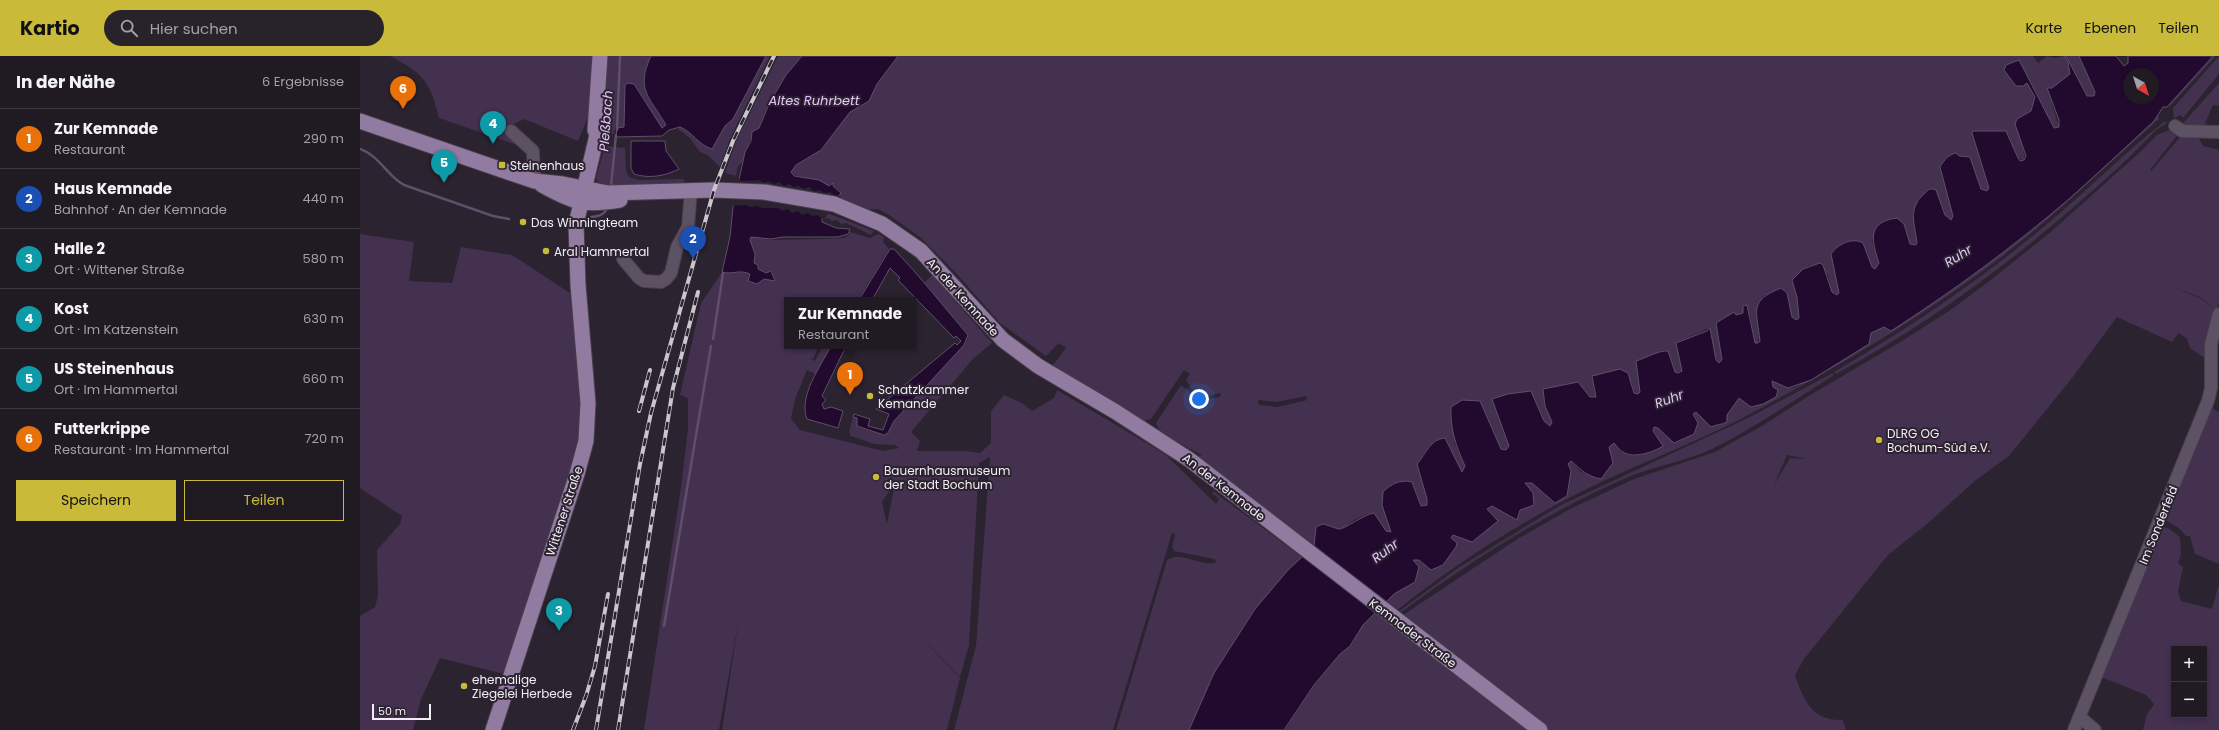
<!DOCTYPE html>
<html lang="de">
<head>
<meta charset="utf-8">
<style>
	:root { --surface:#201a23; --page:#28232b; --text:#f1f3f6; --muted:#a2a1a6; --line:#3d3841; --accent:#caba39 }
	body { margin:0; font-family:Poppins,sans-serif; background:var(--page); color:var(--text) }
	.controls { position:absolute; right:12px; bottom:12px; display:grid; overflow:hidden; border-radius:0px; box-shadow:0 2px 6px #0003 }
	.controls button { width:36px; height:36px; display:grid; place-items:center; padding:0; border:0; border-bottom:1px solid var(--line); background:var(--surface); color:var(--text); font:20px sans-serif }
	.compass { position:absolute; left:1763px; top:12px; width:36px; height:36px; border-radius:50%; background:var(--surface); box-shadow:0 2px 6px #0003; rotate:141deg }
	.scale { position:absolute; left:12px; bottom:10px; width:59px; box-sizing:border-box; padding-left:4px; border:2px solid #f2edf5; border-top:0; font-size:11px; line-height:14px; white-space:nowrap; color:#f2edf5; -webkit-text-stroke:3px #2b232f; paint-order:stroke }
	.you { position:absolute; left:839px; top:343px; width:14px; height:14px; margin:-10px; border:3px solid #fff; border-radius:50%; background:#1a73e8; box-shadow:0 0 0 6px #1a73e833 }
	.badge { display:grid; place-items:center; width:26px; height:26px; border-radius:50%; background:var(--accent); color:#fff; font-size:13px; font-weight:700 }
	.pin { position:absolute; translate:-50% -33px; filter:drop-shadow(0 1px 2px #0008) }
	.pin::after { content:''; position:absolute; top:21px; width:14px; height:12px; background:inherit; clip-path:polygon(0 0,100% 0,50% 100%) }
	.popup { position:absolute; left:424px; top:241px; width:132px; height:52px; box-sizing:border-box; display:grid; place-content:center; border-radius:0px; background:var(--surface); filter:drop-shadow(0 1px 3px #0005); font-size:13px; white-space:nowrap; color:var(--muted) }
	.popup b { font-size:15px; color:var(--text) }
	.popup::after { content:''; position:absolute; left:50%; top:100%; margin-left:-8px; border:8px solid transparent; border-top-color:var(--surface) }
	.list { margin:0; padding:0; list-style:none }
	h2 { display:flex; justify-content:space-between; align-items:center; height:52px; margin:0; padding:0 16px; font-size:17px }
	h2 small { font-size:13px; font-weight:400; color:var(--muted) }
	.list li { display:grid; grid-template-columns:26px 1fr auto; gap:12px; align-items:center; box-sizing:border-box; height:60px; padding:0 16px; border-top:1px solid var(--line) }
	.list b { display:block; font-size:15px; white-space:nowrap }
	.list p { margin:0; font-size:13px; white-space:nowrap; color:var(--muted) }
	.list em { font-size:13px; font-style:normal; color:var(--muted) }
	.actions { display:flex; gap:8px; padding:12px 16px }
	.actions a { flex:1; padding:9px 0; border:1px solid var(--accent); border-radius:0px; text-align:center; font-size:14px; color:var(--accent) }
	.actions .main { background:var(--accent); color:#111 }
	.icon { flex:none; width:22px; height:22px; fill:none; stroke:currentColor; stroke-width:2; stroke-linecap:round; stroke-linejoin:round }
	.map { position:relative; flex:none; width:1859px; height:674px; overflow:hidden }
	header { display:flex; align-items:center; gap:24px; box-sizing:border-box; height:56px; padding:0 20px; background:var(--accent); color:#111 }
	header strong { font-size:19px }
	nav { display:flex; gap:22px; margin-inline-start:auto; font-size:14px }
	.search { width:280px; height:36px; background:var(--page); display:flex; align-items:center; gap:10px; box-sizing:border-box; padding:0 14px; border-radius:22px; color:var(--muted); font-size:15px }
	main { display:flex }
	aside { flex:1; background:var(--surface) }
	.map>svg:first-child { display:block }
	.green { fill:#43314f; fill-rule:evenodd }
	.water { fill:#220a2f; stroke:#604e6a; fill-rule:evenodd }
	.pier { fill:#2b232f }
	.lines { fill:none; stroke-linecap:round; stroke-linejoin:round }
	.stream { stroke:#604e6a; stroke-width:2.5 }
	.minor-casing { stroke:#473f4b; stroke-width:14 }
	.major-casing { stroke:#473f4b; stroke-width:17 }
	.minor { stroke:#5d5164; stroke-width:12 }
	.major { stroke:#927ba1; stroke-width:15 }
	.rail-casing { stroke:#cbc5ce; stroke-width:4 }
	.rail { stroke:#2b232f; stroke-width:2.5; stroke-dasharray:8; stroke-linecap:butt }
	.poi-dot { fill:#caba39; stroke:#2b232f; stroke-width:1.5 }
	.labels { text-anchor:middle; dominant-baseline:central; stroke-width:4; stroke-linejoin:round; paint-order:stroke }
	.poi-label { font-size:12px; fill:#f2edf5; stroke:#2b232f; text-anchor:start }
	.street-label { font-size:12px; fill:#f2edf5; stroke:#2b232f }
	.water-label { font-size:13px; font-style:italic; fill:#e6c4fb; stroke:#2b232f }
</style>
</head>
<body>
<header>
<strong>Kartio</strong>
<div class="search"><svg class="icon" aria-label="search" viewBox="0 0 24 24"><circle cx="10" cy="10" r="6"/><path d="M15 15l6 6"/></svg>Hier suchen</div>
<nav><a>Karte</a><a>Ebenen</a><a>Teilen</a></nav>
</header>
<main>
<aside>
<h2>In der Nähe<small>6 Ergebnisse</small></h2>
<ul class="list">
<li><span class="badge" style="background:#e8710a">1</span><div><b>Zur Kemnade</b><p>Restaurant</p></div><em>290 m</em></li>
<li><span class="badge" style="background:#1a4fb4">2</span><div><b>Haus Kemnade</b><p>Bahnhof · An der Kemnade</p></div><em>440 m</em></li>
<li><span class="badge" style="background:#0f9aa8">3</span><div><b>Halle 2</b><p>Ort · Wittener Straße</p></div><em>580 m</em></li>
<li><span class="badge" style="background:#0f9aa8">4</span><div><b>Kost</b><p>Ort · Im Katzenstein</p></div><em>630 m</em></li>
<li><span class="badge" style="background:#0f9aa8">5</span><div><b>US Steinenhaus</b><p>Ort · Im Hammertal</p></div><em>660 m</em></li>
<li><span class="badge" style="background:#e8710a">6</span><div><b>Futterkrippe</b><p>Restaurant · Im Hammertal</p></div><em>720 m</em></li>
</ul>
<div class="actions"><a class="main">Speichern</a><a>Teilen</a></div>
</aside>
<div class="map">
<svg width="1859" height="674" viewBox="0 0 1859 674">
	<rect width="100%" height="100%" fill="#2b232f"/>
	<path class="green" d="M30 0H236L230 57 218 85 164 63 148 71 166 92 79 62C70 25 63 17 30 0Z
		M244 0H291C276 33 289 42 306 69L302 72 274 28 264 71 255 72 254 78 242 77Z
		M406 0H410L370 83 360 111 349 100 339 95 330 82 318 73 320 71C334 77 337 88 352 93L365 70 373 63Z
		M418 0H442L426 19 409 46 399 72 392 76C391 86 385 93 385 103L378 110 376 120 365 117 376 85Z
		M538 0H1673L1678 7 1687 0 1695 2 1704 0 1708 6 1710 18 1692 32H1687L1699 71 1694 72 1659 4 1675 40 1671 55 1657 63C1658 72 1666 100 1664 104L1658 102 1646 75H1622L1612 77 1629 132 1627 135 1621 133 1610 101 1599 100 1596 97C1588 100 1585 103 1580 111L1593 160 1591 164 1585 159 1584 153 1554 162 1557 186 1553 190 1550 188 1544 168 1518 170 1512 185 1519 207 1515 213 1471 198 1480 235 1477 239 1472 236 1468 219 1450 209 1443 213 1432 224 1437 241 1440 262 1436 264 1432 261 1427 237 1421 232 1402 241 1398 287H1395L1390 259 1383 257 1356 267 1362 305 1359 307 1354 298 1349 272 1316 287 1322 315 1315 316 1310 300 1303 294 1294 299 1276 305 1280 336 1278 338 1275 337 1268 317 1233 331 1236 341 1230 342 1224 333H1183L1185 350 1192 366 1190 370 1184 365 1171 335 1132 343 1149 390 1146 394 1141 393 1126 358 1094 386 1105 410 1102 416 1085 382 1069 390 1057 408 1067 443V449L1061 450 1056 435 1022 449 1031 476 1026 475 1013 457C1007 458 999 461 993 465 990 467 986 471 983 473 973 476 966 463 956 471L954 489 836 401 842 399 801 377 796 367 821 329 840 344 860 341 861 337 849 340 833 335 826 324 830 318 824 314 791 363 784 365 692 310 706 292 699 287 686 300 640 267 596 217 561 182 529 159 518 153 503 154 376 130 378 121 380 124 479 138 480 135 473 130V128L469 130C458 123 437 122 431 116L436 109 461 94 490 56 509 45 517 28ZM946 340 947 344 918 351 899 349 898 344 917 346Z
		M1706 0H1719L1735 36 1734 40H1727Z
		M1853 0H1856L1811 49 1807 51Z
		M1859 0V18L1823 62 1820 59 1814 63 1813 52Z
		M1859 27V50L1853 49 1843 72 1818 70 1825 65Z
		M1798 58 1799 63C1747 109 1698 157 1644 199 1565 260 1479 310 1392 357 1331 390 1265 412 1205 444 1145 476 1089 513 1036 555L1026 547 1034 538 1055 526 1059 511 1052 504H1059L1071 514 1097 487 1091 482 1093 479C1116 489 1120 478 1138 465L1127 453 1133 450 1157 464 1160 454 1174 449 1164 427H1172L1195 447 1207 439 1210 422 1208 408 1211 405 1220 415 1233 421 1249 391 1254 386 1261 396 1297 379 1293 375 1294 371 1298 372 1314 387 1334 378 1337 363 1333 358 1336 355 1351 371 1367 359 1375 345 1379 342 1391 350 1413 331 1412 325 1428 332H1434L1509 288 1511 277 1524 271 1668 176 1710 142 1794 65Z
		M1805 65 1807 67 1796 74C1773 99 1748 121 1723 143 1647 210 1565 270 1476 318L1474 316C1551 271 1625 221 1693 163 1731 131 1766 95 1805 65Z
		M1812 73 1819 77 1790 114 1791 115 1822 79 1836 77 1843 90 1859 94V247L1856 254 1840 241 1813 231 1840 242 1856 254 1846 303 1830 292 1827 283 1819 277 1812 286 1757 261 1712 322 1649 400 1616 424 1567 468 1528 499 1444 603 1435 619C1444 645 1452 665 1483 664L1486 674H925L954 630 980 598 990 590 1003 569 1015 557 1043 559 1159 482 1210 453 1274 423 1355 396 1402 370 1447 341 1542 285 1592 253 1632 223 1692 175 1780 96 1797 79ZM1427 399 1447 403 1430 402 1414 429Z
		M245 90 265 92 266 114 269 121 278 124 324 123V127L250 129 238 126 236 122Z
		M373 144 467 157 514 175 511 179 486 167 481 168 477 164 472 165 468 162 462 163 460 161 374 149 372 150Z
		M490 176 510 182 518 178 524 181 523 186 529 193 498 244H427V290H459L453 303 449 302 455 305 461 293V290H471L456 318 447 314 435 343 431 363 440 374 523 395 539 392 535 389 514 388 491 380 489 376 493 361 497 362V371L524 379 528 377 534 365 607 285 608 278 566 230 565 226 572 219 632 287 613 303 551 376 560 385 557 395H607L620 397 631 387V355L644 339 662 347 672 355 694 342 697 334 795 392 807 400 856 448 859 443 852 437 853 435 942 501 895 553 854 617 829 674H756L807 504C822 494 841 512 857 506L854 503 814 495 812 491 815 478 812 477 753 674H594L616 590 630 401 619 407 609 589 600 621 550 569 600 622 587 674H362L378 568 359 674H284L321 431 328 373V342L320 339 341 247 362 216C371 219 380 214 389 218L388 226 397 228 404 223 415 225 412 215C406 217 402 217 398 213V209L394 207 395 198 390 184 391 181 411 184 462 183 484 182 489 179ZM535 427 527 468 522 446Z
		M0 178 54 186 49 225 92 227 101 191 152 199 210 237C215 286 222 333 220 382L144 618 80 602 61 643 53 674H0V560L15 551 18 540 17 494 40 468 42 460 0 432Z
		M1473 317 1474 319C1434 344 1395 372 1352 393 1324 406 1294 410 1266 422 1186 457 1110 505 1040 557L1038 556 1098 512 1199 450 1390 361Z
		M1849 351 1859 356V508L1835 498 1830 480H1826L1820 473 1804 463Z
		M1800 471 1808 472 1820 481 1821 499 1818 507 1823 511 1818 535 1821 545 1852 553 1859 528V674H1783L1787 658 1794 648 1786 639 1739 620ZM1814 593H1844V659H1814Z"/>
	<path class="water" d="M291 0H406L373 63 365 70 352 93C337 88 334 77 320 71L309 74 302 80 256 81 257 72 264 71 265 29 268 27 274 28 302 72 306 69C290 41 275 34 291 0Z
		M442 0H538L517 28 509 45 490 56 461 94 436 109 431 116 434 120 459 124 469 130 473 127V130L481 137 462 162V166L476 172 490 173 488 178 478 181H423L411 183 391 181 390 184 395 198 394 207 398 209V213L406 217 411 215 415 225 404 223 397 228 388 225 390 218C380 213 372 219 362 216L370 181 373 151 385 96 391 85 392 76 399 72 410 46 426 19Z
		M1704 0H1706L1727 40H1734L1735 36 1719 0H1756L1764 10 1768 7V0H1853L1807 51H1803L1794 65C1766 91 1738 117 1709 143 1653 191 1593 235 1531 275L1524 271 1511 277 1509 288 1451 324 1428 332 1412 325 1413 331 1418 334 1416 341 1403 348 1391 351 1379 342 1367 359V366C1362 369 1357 368 1351 371L1336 356 1333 358 1338 367 1334 378 1314 387 1298 372 1294 371 1293 375 1303 390C1294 396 1273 403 1263 396 1259 394 1257 390 1254 387L1249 391 1253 407 1241 423C1226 420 1222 414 1211 405L1208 408 1211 415 1207 440 1195 447 1172 427H1165L1173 437 1174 449 1160 454 1157 464 1132 450 1127 453 1138 465 1112 486 1093 479 1091 482 1097 487 1096 491 1083 509 1071 514 1059 504H1053L1059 511 1055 526 1034 538 1003 569 990 590 980 598 954 629 924 674H829L854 617 895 553 928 514 954 490 956 471 963 468C968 469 974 472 979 473 983 474 1005 458 1014 457L1026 475 1031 476 1022 449 1023 436C1031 428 1040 423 1052 426L1061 450 1067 449V443L1057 408C1066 398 1070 383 1085 382L1102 416 1105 410C1096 390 1090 373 1091 351L1102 344 1120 345 1141 393 1146 394 1149 390 1132 343 1148 338 1171 335 1184 365 1190 370 1192 366 1185 350 1183 333 1218 326 1230 341H1236L1232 320 1260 313 1268 317 1274 337 1278 338 1280 336 1276 305C1286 302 1299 294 1308 295L1315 316 1318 317 1322 315 1316 287 1347 275 1350 272 1356 304 1359 307 1362 304 1356 267 1374 256 1376 259 1383 257V250L1387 249 1395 287H1398L1400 285C1397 255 1388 245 1421 232L1427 237 1432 261 1436 264 1439 262 1437 241 1432 224 1443 213 1460 207 1463 209 1472 236 1477 239 1479 237 1471 198C1478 188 1492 181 1503 187L1512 211 1515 213 1519 207C1512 185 1506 166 1537 162L1544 168 1550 188 1556 189 1557 186C1554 165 1548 152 1565 137 1568 133 1571 132 1576 134L1585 159 1591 164 1593 160 1580 111C1585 103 1588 99 1596 97L1599 100 1610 101 1621 133 1627 135 1629 132 1612 77 1613 75H1646L1658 102 1660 105 1664 104 1666 100 1655 68 1657 63 1671 55 1675 41 1667 27 1663 30H1656L1644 14 1646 9 1659 4 1694 72 1699 71V64L1687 32H1692L1710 18 1708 6ZM1769 18H1793V42H1769Z
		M271 85H305L306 95 319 113C305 120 289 123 274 118L271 112Z
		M530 193H534C560 220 583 250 608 279L604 289 534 365 528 377 524 379 497 370V362L493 361 494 358 510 363 508 370 523 374 529 358 516 353 595 287 597 289 601 285 596 280 594 282 538 224 540 222 530 212 512 244H499Z
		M471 290H486L462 340 466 344 462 348 464 353 471 351 483 355 478 372 447 363C438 340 461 310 471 290Z"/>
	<path class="pier" d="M378 121 382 125 399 124 404 127 409 125 414 128 419 126 424 130 429 128 434 131 439 130 444 133 449 131 454 135 460 134 464 137 470 136 474 139 481 140 465 162 462 163 458 159 452 160 448 157 442 159 438 155 432 157 428 153 422 155 418 152H402L397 150 391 151 386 149 372 150Z"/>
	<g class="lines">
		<path class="stream" d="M257 74 260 0
			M0 93C19 99 27 120 44 129L133 160 149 163
			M251 130 256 79
			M231 161C240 160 244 159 248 151
			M353 283 363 217
			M304 570 351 290"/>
		<defs>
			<path id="minor" d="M1815 70 1822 75 1859 76
				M151 75 173 95 174 125
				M263 203 279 222 284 225 301 226 306 223 311 217 317 191 328 171 331 134
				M1720 661 1735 674
				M1714 674 1848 345 1851 332V288L1859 258"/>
			<path id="major" d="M0 65 174 125 203 128 248 137 354 134 404 136 474 148 522 168 561 195 643 284 678 310 756 356 830 404 1180 674
				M182 129C214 147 224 150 260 144
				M133 674 217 418 226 385 228 347 218 229 216 168 237 79 235 74 240 0"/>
		</defs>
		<use href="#minor" class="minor-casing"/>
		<use href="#major" class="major-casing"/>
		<use href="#minor" class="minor"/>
		<use href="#major" class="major"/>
		<defs>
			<path id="rail" d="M279 355 290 314
				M213 674 226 640 235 610 248 538
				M236 674 280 408 291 357 354 134 373 85 414 0
				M258 674 313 332 338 236"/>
		</defs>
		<use href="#rail" class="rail-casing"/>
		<use href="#rail" class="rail"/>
	</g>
	<g class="poi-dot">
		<rect x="138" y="105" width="8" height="8" rx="2"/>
		<circle cx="163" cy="166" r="4"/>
		<circle cx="186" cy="195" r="4"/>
		<circle cx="510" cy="340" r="4"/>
		<circle cx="1519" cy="384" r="4"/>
		<circle cx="516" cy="421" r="4"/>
		<circle cx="104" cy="630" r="4"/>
	</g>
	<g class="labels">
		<g class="poi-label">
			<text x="150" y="109">Steinenhaus</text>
			<text x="171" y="166">Das Winningteam</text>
			<text x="194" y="195">Aral Hammertal</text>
			<text x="518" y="333">Schatzkammer<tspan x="518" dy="14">Kemande</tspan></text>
			<text x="1527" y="377">DLRG OG<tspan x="1527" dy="14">Bochum-Süd e.V.</tspan></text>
			<text x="524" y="414">Bauernhausmuseum<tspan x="524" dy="14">der Stadt Bochum</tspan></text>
			<text x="112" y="623">ehemalige<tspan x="112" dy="14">Ziegelei Herbede</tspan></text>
		</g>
		<g class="street-label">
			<text transform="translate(603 241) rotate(48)">An der Kemnade</text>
			<text transform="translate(864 431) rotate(38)">An der Kemnade</text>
			<text transform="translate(204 455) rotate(-72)">Wittener Straße</text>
			<text transform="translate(1798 469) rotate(-68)">Im Sonderfeld</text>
			<text transform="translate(1053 577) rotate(37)">Kemnader Straße</text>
		</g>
		<g class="water-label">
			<text x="454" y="44">Altes Ruhrbett</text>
			<text transform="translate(246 65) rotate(-86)">Pleßbach</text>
			<text transform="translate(1598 200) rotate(-32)">Ruhr</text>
			<text transform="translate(1309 343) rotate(-20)">Ruhr</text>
			<text transform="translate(1025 495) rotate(-37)">Ruhr</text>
		</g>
	</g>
</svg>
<div class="controls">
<button>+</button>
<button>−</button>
</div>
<svg class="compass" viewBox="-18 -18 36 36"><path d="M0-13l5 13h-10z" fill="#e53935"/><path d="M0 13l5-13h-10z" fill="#a2a1a6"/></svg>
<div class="scale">50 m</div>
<div class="you"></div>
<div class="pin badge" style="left:490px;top:339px;background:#e8710a">1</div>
<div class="popup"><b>Zur Kemnade</b>Restaurant</div>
<div class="pin badge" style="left:333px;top:203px;background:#1a4fb4">2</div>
<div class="pin badge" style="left:199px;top:575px;background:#0f9aa8">3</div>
<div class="pin badge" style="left:133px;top:88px;background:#0f9aa8">4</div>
<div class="pin badge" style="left:84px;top:127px;background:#0f9aa8">5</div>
<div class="pin badge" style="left:43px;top:53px;background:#e8710a">6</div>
</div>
</main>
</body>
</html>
